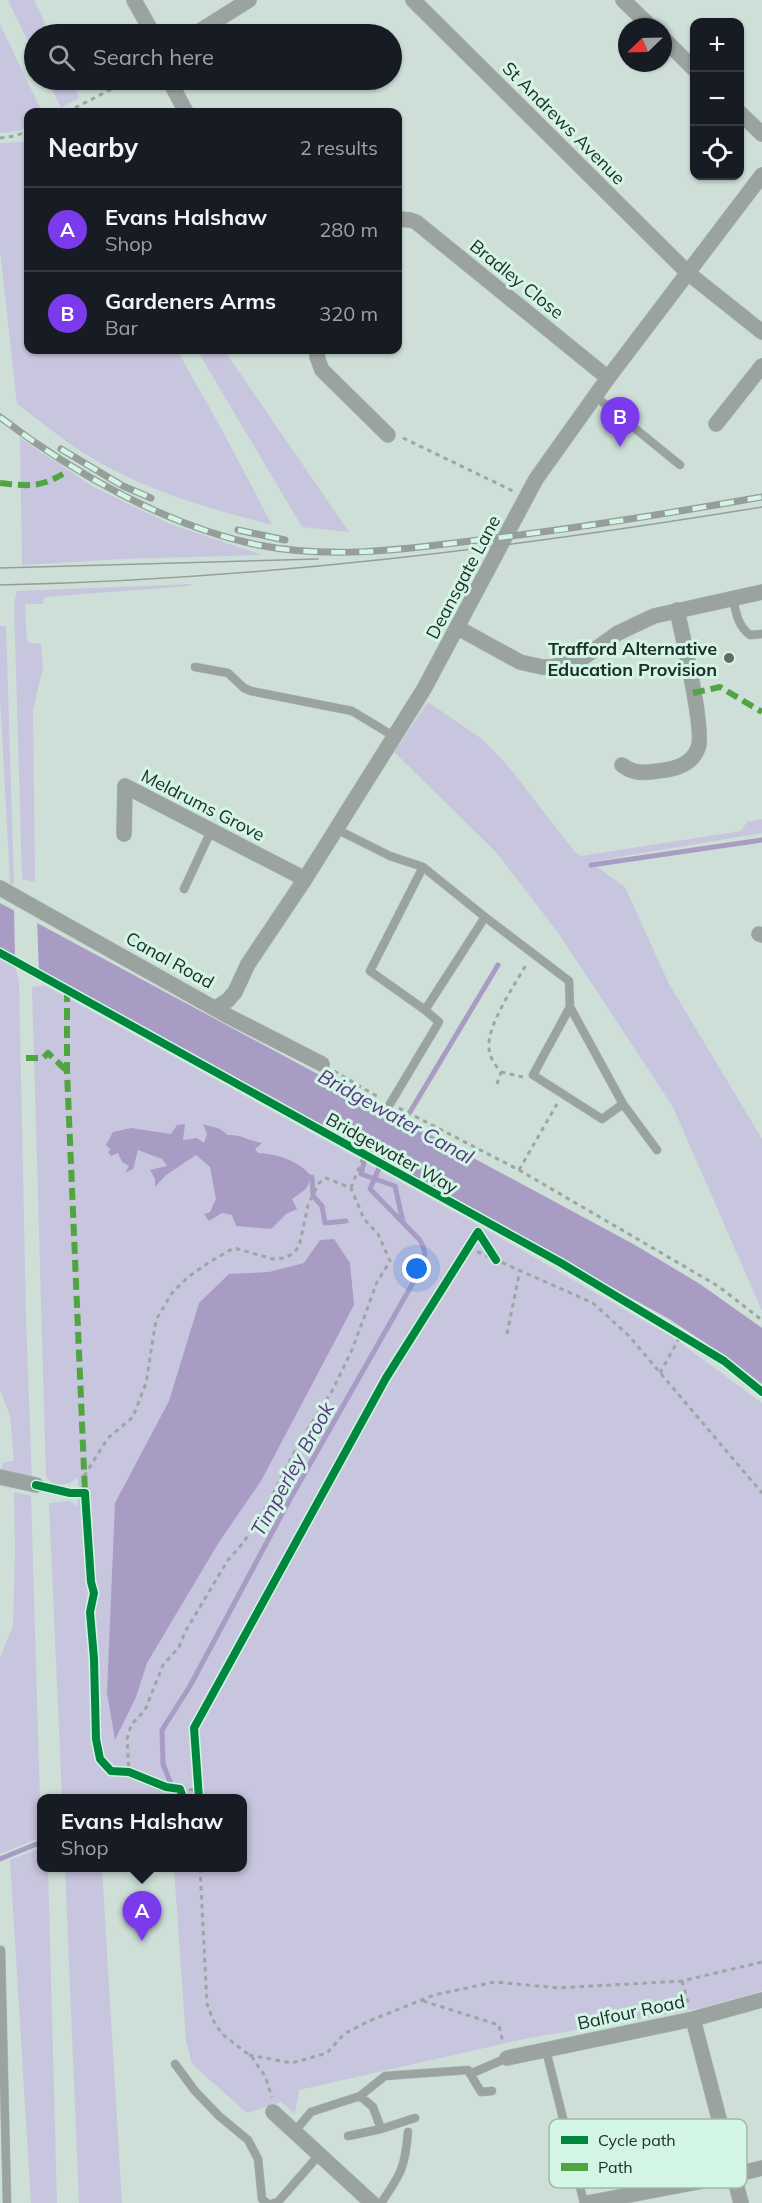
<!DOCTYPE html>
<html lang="en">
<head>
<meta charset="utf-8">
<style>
	:root { --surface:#171b24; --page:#242831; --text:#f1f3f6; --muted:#9ea1a6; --line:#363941; --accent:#7c3aed }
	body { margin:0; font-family:Mulish,sans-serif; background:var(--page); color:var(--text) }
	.controls { position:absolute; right:18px; top:18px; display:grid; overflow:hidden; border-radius:12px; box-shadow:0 2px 4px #0004 }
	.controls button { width:54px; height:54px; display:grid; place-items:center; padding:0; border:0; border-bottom:2px solid var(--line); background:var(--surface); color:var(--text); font:30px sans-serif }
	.compass { position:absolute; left:618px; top:18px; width:54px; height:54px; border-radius:50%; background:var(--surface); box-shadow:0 2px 4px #0004; rotate:247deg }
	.you { position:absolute; left:417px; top:1269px; width:21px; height:21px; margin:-15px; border:4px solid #fff; border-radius:50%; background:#1a73e8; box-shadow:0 0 0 9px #1a73e833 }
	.badge { display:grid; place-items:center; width:39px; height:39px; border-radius:50%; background:var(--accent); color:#fff; font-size:20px; font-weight:700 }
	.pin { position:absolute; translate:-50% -50px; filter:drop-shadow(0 2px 3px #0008) }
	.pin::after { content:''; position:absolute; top:32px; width:21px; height:18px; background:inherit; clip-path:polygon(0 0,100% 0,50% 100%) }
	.popup { position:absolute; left:37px; top:1794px; width:210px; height:78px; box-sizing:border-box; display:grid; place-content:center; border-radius:12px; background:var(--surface); filter:drop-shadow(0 2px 4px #0005); font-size:20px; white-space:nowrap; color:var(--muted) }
	.popup b { font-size:22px; color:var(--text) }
	.popup::after { content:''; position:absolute; left:50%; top:100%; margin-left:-12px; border:12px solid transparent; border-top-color:var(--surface) }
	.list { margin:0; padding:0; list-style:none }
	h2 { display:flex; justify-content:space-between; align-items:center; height:78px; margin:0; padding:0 24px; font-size:26px }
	h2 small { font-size:20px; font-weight:400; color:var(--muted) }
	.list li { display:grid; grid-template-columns:39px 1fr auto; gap:18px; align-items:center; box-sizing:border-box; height:84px; padding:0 24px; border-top:2px solid var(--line) }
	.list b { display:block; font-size:22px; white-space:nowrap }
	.list p { margin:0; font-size:20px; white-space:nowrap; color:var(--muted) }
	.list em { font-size:20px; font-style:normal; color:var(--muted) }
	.icon { flex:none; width:33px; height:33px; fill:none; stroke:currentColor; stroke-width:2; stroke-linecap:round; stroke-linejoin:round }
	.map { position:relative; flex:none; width:762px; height:2203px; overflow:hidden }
	.search { position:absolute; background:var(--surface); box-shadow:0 2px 4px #0004; left:24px; top:24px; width:378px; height:66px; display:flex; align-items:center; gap:15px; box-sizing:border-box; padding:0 21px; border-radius:33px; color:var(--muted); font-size:22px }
	.panel { position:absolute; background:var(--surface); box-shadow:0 2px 4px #0004; left:24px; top:108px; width:378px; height:246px; border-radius:12px }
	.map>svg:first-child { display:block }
	.green { fill:#c8c5de }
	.water { fill:#a89cc4 }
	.pier { fill:#cedfd8 }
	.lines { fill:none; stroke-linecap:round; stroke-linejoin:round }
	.stream { stroke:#a89cc4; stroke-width:5 }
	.lane-casing { stroke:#adbab4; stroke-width:9 }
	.street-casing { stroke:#adbab4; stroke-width:16 }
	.path { stroke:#9ca6a2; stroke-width:3; stroke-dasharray:4.5 4.5; stroke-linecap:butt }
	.lane { stroke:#9ba3a0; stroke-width:8 }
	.street { stroke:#9ba3a0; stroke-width:15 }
	.tram { stroke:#959e9a; stroke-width:1.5 }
	.rail-casing { stroke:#959e9a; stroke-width:7 }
	.rail { stroke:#d3f5e6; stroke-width:4.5; stroke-dasharray:14; stroke-linecap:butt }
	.quiet { stroke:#50a442; stroke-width:6; stroke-dasharray:12 6; stroke-linecap:butt }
	.cycleway-casing { stroke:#d3f5e6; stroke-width:11 }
	.cycleway { stroke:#00873e; stroke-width:8 }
	.poi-dot { fill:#5e6c66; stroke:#d3f5e6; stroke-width:2 }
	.labels { text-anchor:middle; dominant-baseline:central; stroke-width:6; stroke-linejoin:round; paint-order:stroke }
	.street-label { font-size:18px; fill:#212e29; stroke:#d3f5e6 }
	.poi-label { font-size:18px; font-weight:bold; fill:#212e29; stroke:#d3f5e6; text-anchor:end }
	.water-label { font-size:20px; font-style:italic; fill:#5a3782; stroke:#d3f5e6 }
	.key { fill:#d3f5e6; stroke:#9eb9ad; stroke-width:1.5 }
	.key-label { font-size:16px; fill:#212e29 }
</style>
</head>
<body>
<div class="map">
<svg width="762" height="2203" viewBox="0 0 762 2203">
	<rect width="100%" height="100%" fill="#cedfd8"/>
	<path class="green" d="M8 0H34L50 34H34V54Z
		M0 24 42 112H28V126L21 130 3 133 0 132Z
		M47 80H71L79 98 61 108Z
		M28 139V350H177L221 428 272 525C210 509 147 491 92 458 66 443 42 422 17 404L0 250V143L22 142Z
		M197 350H224L349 532 302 527Z
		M20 438 92 486 170 524 262 555 123 559 22 565Z
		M192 584 190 586 44 597 43 604H25L27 642 41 644 43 668 33 709 35 882 22 879 14 604 17 591Z
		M0 626H6L14 884H10L0 696Z
		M428 702 482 739 508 766 575 852 581 856 741 831 747 822 762 819V833L590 862 625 887 669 984 762 1139V1311L673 1107 559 934 496 852 394 752Z
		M0 957 15 966 19 981 26 1317 32 1481 0 1473 3 1462 14 1461 10 1416 0 1390Z
		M44 985 485 1229 675 1339 762 1403V1991L701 2008 524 2039 299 2090 295 2114 281 2102 247 2113 192 2064 186 2041 174 1868H243V1798H62L49 1503 70 1501 78 1506V1477L70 1483 55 1486 46 1477 32 987Z
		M14 1492 31 1496 41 1837 0 1854V1657L13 1626 15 1553Z
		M41 1848 42 1868H48L57 2203H31L10 1860Z
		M65 1868H102L122 2203H79Z"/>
	<path class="water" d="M0 903 635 1245 700 1284 762 1328V1384L727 1357 669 1319 0 948Z
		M185 1124 183 1140 197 1138 204 1143 207 1134 203 1124 220 1129 228 1135C241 1134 249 1141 262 1143L255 1149 258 1153C278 1154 300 1161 312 1177L306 1189 292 1199 297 1209 286 1214 271 1229 236 1226 232 1215 222 1213 209 1221 204 1214 210 1212 216 1199 210 1167 196 1155 166 1175 155 1187V1179L150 1170 167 1166 162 1159 138 1150 133 1169 125 1173 129 1166 122 1162 118 1153 111 1156 108 1152 111 1150 106 1145 113 1132 131 1128 171 1134 177 1125Z
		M334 1239 350 1263 354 1305 261 1481 219 1542 147 1663 136 1697 115 1740 107 1693 115 1503 169 1401 199 1303 229 1274 269 1272 304 1263 320 1240Z"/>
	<path class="pier" d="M14 907 37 919 39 973 15 960Z"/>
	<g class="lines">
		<path class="stream" d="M591 865 762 840
			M410 1112 498 965
			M364 1163 361 1174 395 1186 403 1222
			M312 1177 313 1196 322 1206 325 1223 346 1221
			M173 1798 175 1794 163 1764 162 1730 190 1686 290 1499 422 1267C426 1255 426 1250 419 1239L370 1189 379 1168
			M0 1859 39 1843"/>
		<defs>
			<path id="lane" d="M595 396 680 465
				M733 598C736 612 737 625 750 635L762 634
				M195 667 228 673 244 688 251 691 352 711 395 737
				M336 829 390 856 423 867 370 971 425 1010 485 917 423 867
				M184 889 211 831
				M485 917 569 981 570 1007 533 1075 602 1119 623 1104 657 1150
				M570 1007 623 1104
				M390 1104 439 1022 425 1010
				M1 1950 7 2203
				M546 2050 584 2203
				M175 2064 195 2091 219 2116 248 2140 258 2159 262 2199 267 2203
				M470 2074 507 2058
				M360 2096 385 2076 468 2070 481 2092 492 2091
				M294 2132 311 2112 360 2096 373 2107 381 2129 415 2118
				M348 2136 381 2129
				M274 2203 278 2202 319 2155
				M381 2203C401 2174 405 2168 408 2132"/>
			<path id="street" d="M134 0 153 34
				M413 0 688 273 762 332
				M623 0 651 27
				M195 34 249 0
				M663 38 694 69
				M169 80 186 112
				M740 113 762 134
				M398 219 410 220 416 222 608 378
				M318 350 317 357 322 370 388 435
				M716 424 762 366
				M458 628 520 662 542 667H552L580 660 618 633 654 616 762 592
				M622 765C636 776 649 772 665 770 679 768 693 762 698 748 705 732 682 633 677 610
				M124 834 125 786 305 879
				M0 888 230 1017 322 1064
				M759 934 762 935
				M216 1008 228 1000 235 992 248 964 305 879 424 689 536 479 608 378 762 175
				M0 1477 36 1485
				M693 2019 741 2203
				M507 2058 693 2019 762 2000
				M273 2112 372 2203
				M587 2203 734 2175 762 2168"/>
		</defs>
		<use href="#lane" class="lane-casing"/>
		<use href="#street" class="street-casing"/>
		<path class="path" d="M67 112 129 80
			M0 138 15 136 28 131
			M403 438 513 491
			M334 1071 380 1098
			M501 1072 523 1077
			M497 1084 501 1072C495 1065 489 1057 489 1047 487 1025 516 983 527 963
			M399 1108 519 1170 718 1286 762 1320
			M519 1170 557 1104
			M351 1188 364 1155
			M469 1248 593 1303 629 1336 762 1493
			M507 1334 520 1270
			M660 1373 681 1335
			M84 1476 108 1438 133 1417 146 1383 156 1320 172 1293 188 1277 211 1261 234 1248 273 1259 285 1258 292 1254 299 1247 308 1205 319 1183 326 1178 351 1188 364 1219 378 1234 390 1261 377 1282 352 1350 332 1391 299 1443 269 1502 243 1543 228 1560 185 1632 179 1647 163 1665 145 1710 131 1725 127 1739 129 1772
			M180 1789 198 1790
			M200 1868 207 2004 213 2020 222 2034 252 2057 265 2076 272 2097
			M682 1981 688 2003
			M423 2001 499 2025 503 2043
			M249 2055 292 2063 327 2053 344 2034 369 2021 434 1995 495 1982 559 1988 682 1981 762 1962"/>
		<use href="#lane" class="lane"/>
		<use href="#street" class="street"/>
		<path class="tram" d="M0 568 318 559
			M0 585C256 580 510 548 762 507"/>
		<defs>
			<path id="rail" d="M0 417C73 473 167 526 258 545 329 559 400 550 470 541 568 530 665 514 762 497
				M61 449 123 486 151 498
				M238 530 285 540"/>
		</defs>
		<use href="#rail" class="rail-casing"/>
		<use href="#rail" class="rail"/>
		<path class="quiet" d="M0 483C26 486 39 488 63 474
			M693 693 720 687 762 712
			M67 990V1071L85 1493
			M26 1058H43L48 1053 67 1071"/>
		<defs>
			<path id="cycleway" d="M0 953 561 1263 724 1361 762 1392
				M36 1485 70 1493H85L91 1582 94 1593 90 1612 94 1659 96 1739 100 1759 111 1771 129 1772 166 1787 180 1789 183 1798
				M199 1798 194 1728 386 1378 478 1232 496 1260"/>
		</defs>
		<use href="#cycleway" class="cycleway-casing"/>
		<use href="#cycleway" class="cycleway"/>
	</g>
	<circle class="poi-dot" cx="729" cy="658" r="6"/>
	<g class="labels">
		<g class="street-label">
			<text transform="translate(564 123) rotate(45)">St Andrews Avenue</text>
			<text transform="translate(517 279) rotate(39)">Bradley Close</text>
			<text transform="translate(463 577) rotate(-62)">Deansgate Lane</text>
			<text transform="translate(203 805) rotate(27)">Meldrums Grove</text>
			<text transform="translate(170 960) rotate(29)">Canal Road</text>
			<text transform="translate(392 1153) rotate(29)">Bridgewater Way</text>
			<text transform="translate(631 2012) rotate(-12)">Balfour Road</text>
		</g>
		<g class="poi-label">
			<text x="717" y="648">Trafford Alternative<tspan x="717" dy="21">Education Provision</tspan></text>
		</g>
		<g class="water-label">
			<text transform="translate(396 1116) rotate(29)">Bridgewater Canal</text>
			<text transform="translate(292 1469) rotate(-61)">Timperley Brook</text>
		</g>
	</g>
	<rect x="549" y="2119" width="198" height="69" rx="9" class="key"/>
	<rect x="561" y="2136" width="27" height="8" fill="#00873e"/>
	<rect x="561" y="2163" width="27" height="8" fill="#50a442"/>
	<g class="key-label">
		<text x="598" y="2146">Cycle path</text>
		<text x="598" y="2173">Path</text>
	</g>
</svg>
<div class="controls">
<button>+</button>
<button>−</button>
<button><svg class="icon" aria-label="locate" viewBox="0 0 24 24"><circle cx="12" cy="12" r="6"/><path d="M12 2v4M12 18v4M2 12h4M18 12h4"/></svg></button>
</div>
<svg class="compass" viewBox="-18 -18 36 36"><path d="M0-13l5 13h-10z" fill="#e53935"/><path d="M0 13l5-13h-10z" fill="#9ea1a6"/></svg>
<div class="you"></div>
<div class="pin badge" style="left:142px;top:1941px">A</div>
<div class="popup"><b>Evans Halshaw</b>Shop</div>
<div class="pin badge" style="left:620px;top:447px">B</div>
<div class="search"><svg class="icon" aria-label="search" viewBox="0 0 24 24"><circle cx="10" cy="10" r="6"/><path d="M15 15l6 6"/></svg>Search here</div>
<section class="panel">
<h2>Nearby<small>2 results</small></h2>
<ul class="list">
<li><span class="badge">A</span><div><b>Evans Halshaw</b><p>Shop</p></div><em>280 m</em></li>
<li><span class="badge">B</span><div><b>Gardeners Arms</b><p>Bar</p></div><em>320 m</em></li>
</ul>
</section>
</div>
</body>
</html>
